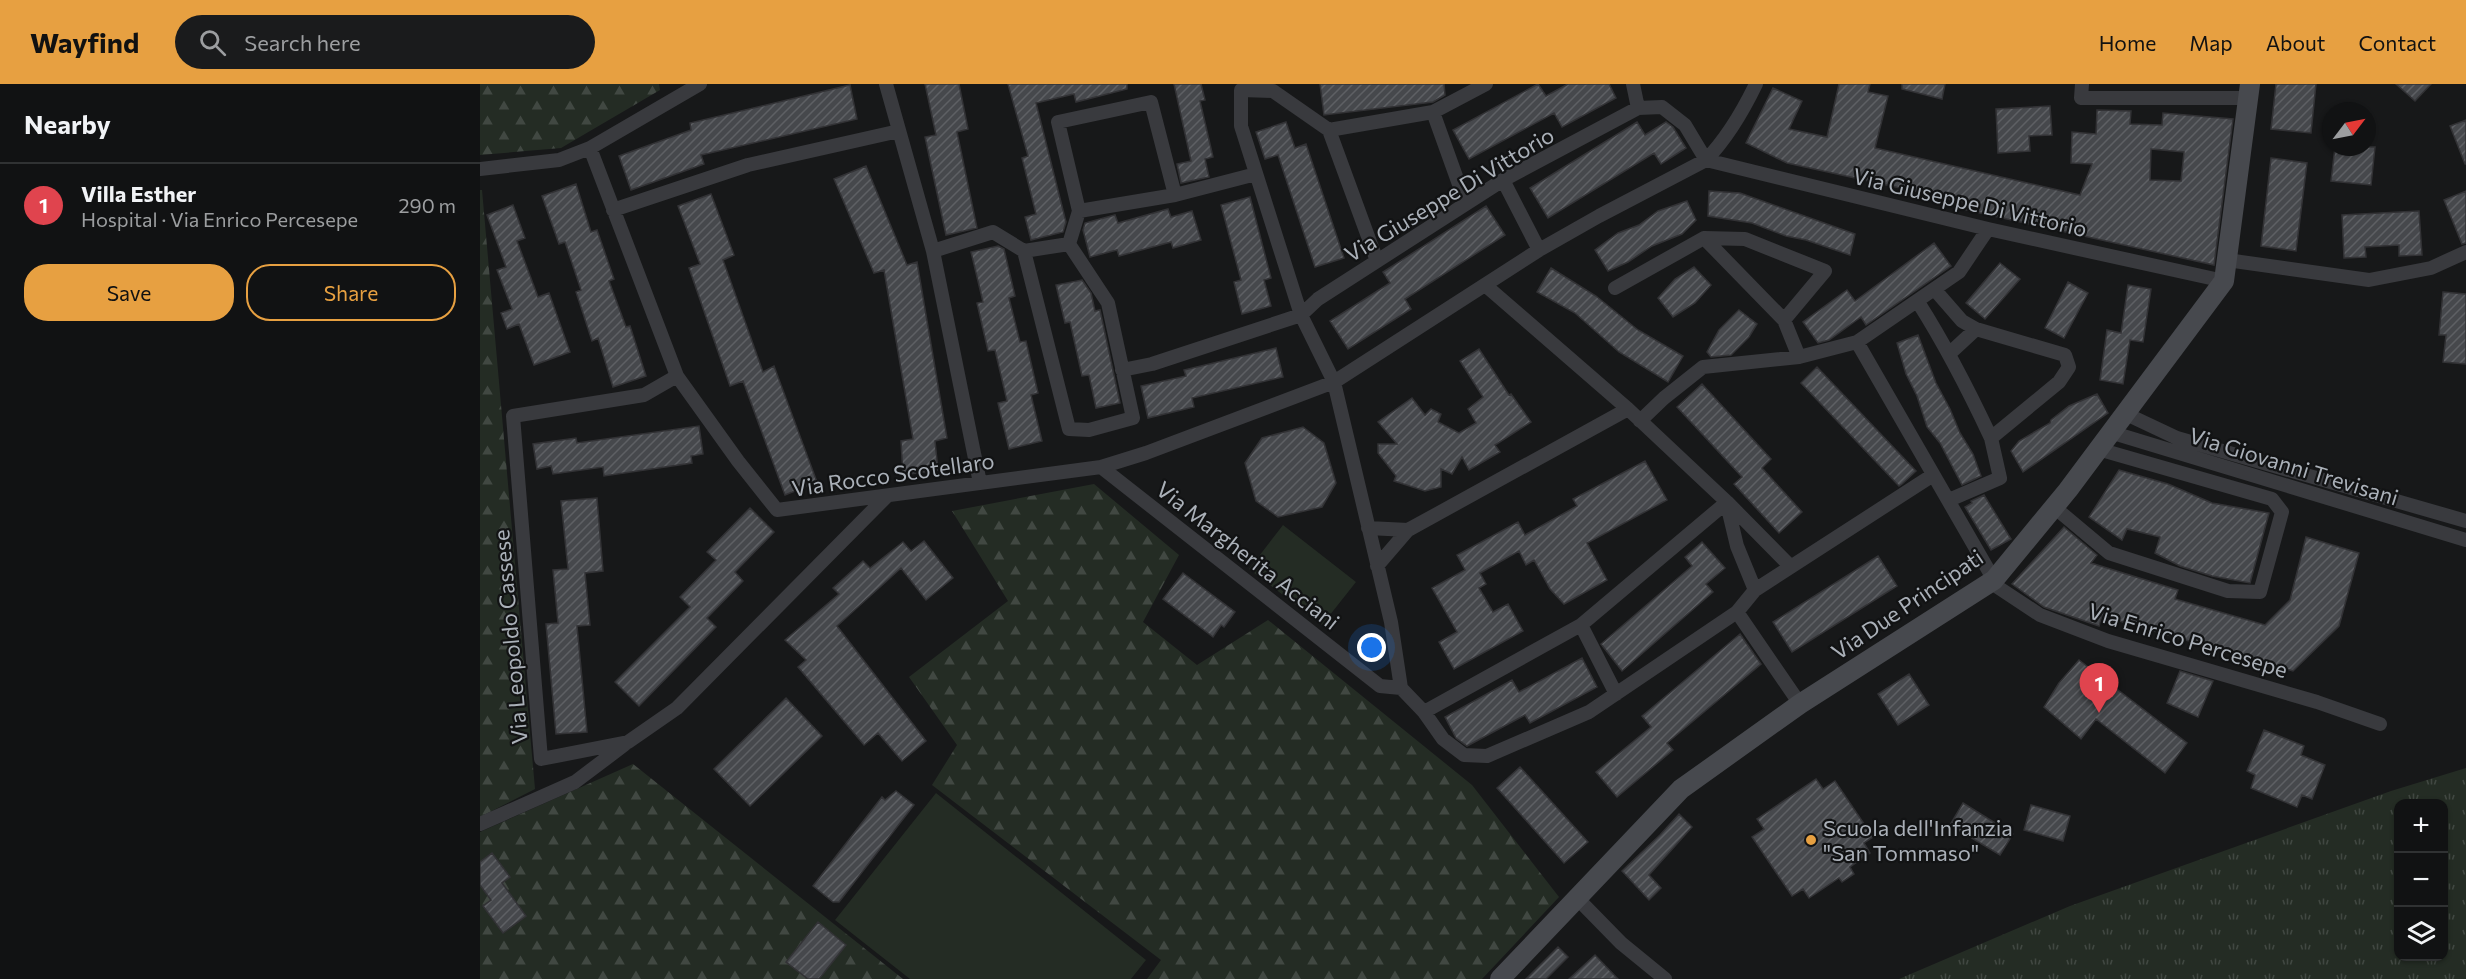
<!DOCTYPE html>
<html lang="en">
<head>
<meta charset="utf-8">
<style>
	:root { --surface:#111213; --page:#1a1b1c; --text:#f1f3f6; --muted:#9c9ea0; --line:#303233; --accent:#e7a041 }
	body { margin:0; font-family:Commissioner,sans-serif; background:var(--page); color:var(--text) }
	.controls { position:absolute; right:18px; bottom:18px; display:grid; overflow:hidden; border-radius:12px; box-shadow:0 2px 4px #0004 }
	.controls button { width:54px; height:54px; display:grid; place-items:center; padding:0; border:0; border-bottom:2px solid var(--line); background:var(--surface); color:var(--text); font:30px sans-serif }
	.compass { position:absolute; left:1842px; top:18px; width:54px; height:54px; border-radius:50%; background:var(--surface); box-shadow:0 2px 4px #0004; rotate:58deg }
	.you { position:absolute; left:892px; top:564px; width:21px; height:21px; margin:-15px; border:4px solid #fff; border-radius:50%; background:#1a73e8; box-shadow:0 0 0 9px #1a73e833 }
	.badge { display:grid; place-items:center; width:39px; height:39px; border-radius:50%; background:var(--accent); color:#fff; font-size:20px; font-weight:700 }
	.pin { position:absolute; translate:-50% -50px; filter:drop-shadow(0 2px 3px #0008) }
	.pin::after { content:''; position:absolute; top:32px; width:21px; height:18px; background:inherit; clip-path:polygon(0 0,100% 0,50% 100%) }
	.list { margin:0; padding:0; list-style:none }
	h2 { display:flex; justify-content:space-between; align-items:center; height:78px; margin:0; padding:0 24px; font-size:26px }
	h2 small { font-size:20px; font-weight:400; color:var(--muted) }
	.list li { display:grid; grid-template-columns:39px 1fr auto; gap:18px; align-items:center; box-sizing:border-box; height:84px; padding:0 24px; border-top:2px solid var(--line) }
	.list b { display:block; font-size:22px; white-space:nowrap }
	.list p { margin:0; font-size:20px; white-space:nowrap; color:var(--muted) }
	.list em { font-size:20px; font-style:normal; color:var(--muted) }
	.actions { display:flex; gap:12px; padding:18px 24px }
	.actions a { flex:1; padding:14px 0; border:2px solid var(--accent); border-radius:24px; text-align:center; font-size:21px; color:var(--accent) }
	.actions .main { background:var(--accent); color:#111 }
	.icon { flex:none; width:33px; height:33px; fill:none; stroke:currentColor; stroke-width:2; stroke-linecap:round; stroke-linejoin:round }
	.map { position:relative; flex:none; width:1986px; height:895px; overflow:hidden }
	header { display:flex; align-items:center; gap:36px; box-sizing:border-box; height:84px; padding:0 30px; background:var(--accent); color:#111 }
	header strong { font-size:28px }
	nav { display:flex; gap:33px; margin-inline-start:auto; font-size:21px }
	.search { width:420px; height:54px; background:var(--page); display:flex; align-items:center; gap:15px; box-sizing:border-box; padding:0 21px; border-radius:33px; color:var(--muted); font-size:22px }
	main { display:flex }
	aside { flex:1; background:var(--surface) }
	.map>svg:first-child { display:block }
	.forest { fill:url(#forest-firs) }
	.park { fill:url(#park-tufts); fill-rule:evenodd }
	.garden { fill:#242c24 }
	.building { fill:url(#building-hatch); stroke:#323235; stroke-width:1.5; fill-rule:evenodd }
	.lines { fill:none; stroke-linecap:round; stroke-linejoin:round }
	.street { stroke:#393a3e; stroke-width:14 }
	.secondary { stroke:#47494e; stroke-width:20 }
	.poi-dot { fill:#e7a041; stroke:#121314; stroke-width:2 }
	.labels { text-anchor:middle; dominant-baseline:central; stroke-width:4.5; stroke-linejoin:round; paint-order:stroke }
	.street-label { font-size:22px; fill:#aab0b8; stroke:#121314 }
	.poi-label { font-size:22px; fill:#aab0b8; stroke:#121314; text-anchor:start }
</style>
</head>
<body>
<header>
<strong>Wayfind</strong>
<div class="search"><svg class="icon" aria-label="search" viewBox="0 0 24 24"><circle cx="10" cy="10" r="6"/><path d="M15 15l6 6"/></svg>Search here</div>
<nav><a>Home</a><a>Map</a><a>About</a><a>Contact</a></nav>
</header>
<main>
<aside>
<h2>Nearby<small></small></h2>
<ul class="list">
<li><span class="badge" style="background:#e0444e">1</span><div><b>Villa Esther</b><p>Hospital · Via Enrico Percesepe</p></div><em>290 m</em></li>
</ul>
<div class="actions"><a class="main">Save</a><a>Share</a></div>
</aside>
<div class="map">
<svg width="1986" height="895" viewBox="0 0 1986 895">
	<defs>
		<pattern id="forest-firs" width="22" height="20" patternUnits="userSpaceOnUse" patternTransform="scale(1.5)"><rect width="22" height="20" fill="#242c24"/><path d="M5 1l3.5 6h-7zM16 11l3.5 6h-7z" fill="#414842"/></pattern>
		<pattern id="park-tufts" width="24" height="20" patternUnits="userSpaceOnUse" patternTransform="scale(1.5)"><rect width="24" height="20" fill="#242c24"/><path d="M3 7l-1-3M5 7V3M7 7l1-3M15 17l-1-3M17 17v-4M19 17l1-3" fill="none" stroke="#414842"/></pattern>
		<pattern id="building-hatch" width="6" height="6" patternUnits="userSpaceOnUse" patternTransform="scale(1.5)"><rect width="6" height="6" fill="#46484c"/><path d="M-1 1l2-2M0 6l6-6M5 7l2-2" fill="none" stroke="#5e6064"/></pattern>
	</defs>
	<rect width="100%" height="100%" fill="#171819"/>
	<path class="forest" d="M0 0H179L180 6 81 64 0 71Z
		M0 106H2L55 705 0 733Z
		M614 400 699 471 663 538 717 581 788 536 992 701 1079 813 1002 895H667L681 876 452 701 477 661 429 593 528 517 472 427Z
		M153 680 423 895H0V748Z"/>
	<path class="park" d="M1986 684V895H1419L1590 822 1911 707ZM1918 720H1964V872H1918Z"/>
	<path class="garden" d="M803 441 876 498 842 541 769 485Z
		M456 709 666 876 651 895H430L355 836Z"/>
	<path class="building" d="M445 0H479L488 45 477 48 497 144 466 151 445 53 456 51Z
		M528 0H647V5L596 18 594 10 556 19 586 138 583 148 551 156 545 133 556 130 542 74 548 72Z
		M694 0H721L725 16 720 17 733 73 725 75 729 93 701 99 697 80 711 77Z
		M840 0H964L965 11 953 18 844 31Z
		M1058 0 1066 12 1088 0H1129L1136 14 1082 43 1074 29 989 75 973 46Z
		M1359 0H1390L1388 8 1408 12 1395 64 1600 111 1612 80 1591 79 1592 48 1616 50 1617 26 1651 27 1650 40 1682 41 1683 29 1753 35 1734 181 1482 125 1484 118 1307 79 1266 59 1293 4 1322 17 1309 45 1347 53ZM1671 65 1704 68 1701 97 1670 96Z
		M1422 0H1465L1462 15 1422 5Z
		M1796 0H1836L1831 49 1791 45Z
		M1916 0H1951L1935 17Z
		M370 1 377 35 221 71 224 80 151 106 139 72 211 46 210 39Z
		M1570 22 1572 51 1549 52 1550 67 1518 69 1516 25Z
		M1986 36V80H1985L1970 42Z
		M806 38 815 64 826 60 864 174 835 183 798 71 785 75 776 48Z
		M1157 38 1165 51 1186 38 1193 43 1206 64 1181 80 1174 69 1068 134 1050 104Z
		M1855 63H1895L1891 101 1851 97Z
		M1791 74 1827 79 1816 167 1781 162Z
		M386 82 427 181 437 178 467 354 455 357 458 386 423 391 421 357 433 355 404 186 394 189 354 95Z
		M96 100 111 148 117 146 134 195 129 197 146 243 150 242 166 292 133 303 118 254 112 257 96 208 101 206 85 158 79 160 62 112Z
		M1229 107 1260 109 1375 150 1370 171 1326 156 1306 152 1272 139 1228 132Z
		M1986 107V159L1982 160 1964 116Z
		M231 110 254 171 243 176 283 288 294 282 337 398 305 411 263 297 250 302 209 184 220 180 198 122Z
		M770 113 791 194 784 196 791 222 762 230 754 198 761 196 741 121Z
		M1207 117 1216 136 1202 150 1172 162 1148 178 1128 187 1115 166 1138 149 1159 141 1178 127Z
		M33 121 45 154 37 157 58 213 69 209 90 268 54 281 39 240 27 245 21 229 32 225 17 186 26 183 7 131Z
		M1006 122 1025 151 925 215 931 225 868 265 850 237 910 199 903 188Z
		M688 125 691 133 712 127 721 156 693 164 691 158 639 172 637 166 610 173 603 146 605 139 635 131 638 139Z
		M1939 127 1942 171 1919 172V161L1885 163 1886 173 1864 174 1862 131Z
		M1454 159 1471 182 1386 241 1381 233 1349 256 1338 259 1323 238 1367 206 1375 217Z
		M518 162 524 165 535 212 529 214 540 258 546 257 558 309 551 311 562 357 529 365 518 319 527 317 515 266 508 267 497 219 503 218 491 168Z
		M1520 179 1540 195 1505 235 1486 219Z
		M1214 183 1231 201 1215 219 1193 233 1178 214 1195 195Z
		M1071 184 1116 212 1158 246 1203 272 1188 298 1139 268 1095 229 1057 208Z
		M602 196 611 209 615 227 620 226 640 319 616 324 609 291 602 292 590 238 585 239 576 201Z
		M1588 198 1608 209 1584 254 1565 244Z
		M1648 201 1671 205 1663 258 1650 256 1643 300 1620 296 1627 246 1641 249Z
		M1963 208 1986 210V280L1963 278 1966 251H1959Z
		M1259 226 1277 240 1269 253 1251 271 1231 273 1227 268 1239 246Z
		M1438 251 1456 299 1470 325 1480 349 1493 370 1501 392 1482 401 1460 359 1447 343 1437 312 1426 290 1417 259Z
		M796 264 803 293 712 314 714 323 668 334 661 302 706 292 704 286Z
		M999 265 1029 311 1031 310 1051 338 1015 361 1020 368 989 386 982 373 972 390 961 385V403L945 407 914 397 916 392 898 369V360H917L898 338 932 314 945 331 951 325 961 330 958 338 979 349 996 339 988 325 1003 313 980 277Z
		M1337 283 1436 387 1422 400 1419 402 1321 299Z
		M1222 300 1291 375 1282 384 1322 428 1299 449 1254 400 1262 393 1197 323Z
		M1617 310 1628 329 1543 388 1531 367 1539 357 1570 339 1571 336 1589 322Z
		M219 342 223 370 211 372 212 379 124 392 123 383 73 390 71 382 57 385 53 360 96 354 97 359Z
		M823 343 844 359 856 399 842 423 798 433 776 417 765 379 782 354Z
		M1165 377 1187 416 1107 459 1127 496 1084 520 1070 505 1054 476 1046 481 1039 467 1000 489 1006 500 999 504 1013 528 1028 520 1043 547 974 585 959 558 977 548 952 504 985 486 977 471 1038 438 1045 451 1097 422 1093 415Z
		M1639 386 1688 400 1732 419 1789 429 1770 499 1732 492 1700 482 1675 469 1680 453 1647 445 1642 456 1609 433Z
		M1504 411 1531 455 1511 466 1485 423 1492 419 1491 417Z
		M117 414 123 487 105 489 110 541 97 542 107 648 76 650 66 540 78 539 73 486 88 485 81 417Z
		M270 424 294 448 255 488 263 497 227 534 236 543 159 622 135 598 210 523 200 513 236 476 227 468Z
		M1584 443 1617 471 1611 479 1698 506 1695 515 1785 541 1810 516 1826 453 1879 469 1859 542 1813 587 1622 532 1619 542 1564 523 1532 500Z
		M444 457 473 494 446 516 421 484 357 542 446 657 422 677 398 649 384 661 318 583 326 576 305 556 359 510 353 504 383 477 390 484 423 458 431 467Z
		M1222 458 1245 484 1226 500 1233 508 1142 587 1121 560 1212 482 1205 473Z
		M1398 472 1417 502 1312 568 1293 538Z
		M703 489 755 528 744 543 741 541 733 553 683 515Z
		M1260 550 1281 580 1187 659 1193 666 1137 713 1116 688 1171 643 1162 632Z
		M1102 574 1117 603 1050 639 1045 631 987 662 976 654 965 633 1032 596 1039 608Z
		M1599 576 1707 659 1685 689 1616 635 1601 655 1564 623 1579 599Z
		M1700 587 1733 597 1718 633 1687 619Z
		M1429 590 1449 621 1418 641 1398 610Z
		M306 614 342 652 270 722 234 685Z
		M1784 646 1824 662 1821 671 1845 681 1832 715 1822 711 1817 723 1771 704 1775 691 1767 687Z
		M1040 683 1108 758 1084 779 1017 704Z
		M1336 695 1343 705 1355 697 1393 753 1384 759 1390 769 1370 783 1374 790 1362 798 1359 794 1329 814 1323 805 1312 812 1272 753 1284 745 1277 735Z
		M416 707 434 721 359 818H353L333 802 402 713 405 716Z
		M1483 719 1533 750 1520 771 1470 741Z
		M1551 721 1590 732 1583 757 1544 746Z
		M1199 730 1212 743 1169 791 1181 804 1169 816 1142 787 1180 751Z
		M12 769 30 793 22 799 46 832 23 849 3 822 11 816 0 801V778Z
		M338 838 366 861 339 895H328L306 878Z
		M1078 863 1088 873 1066 895H1046Z
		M1115 871 1138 895H1089Z"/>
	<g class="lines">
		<path class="street" d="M406 0 453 167 513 148 544 167
			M1153 0 1158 24
			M1276 0C1263 27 1247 54 1226 76L1508 145 1744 197
			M1602 0 1601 14H1769
			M1182 23 1205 41 1226 76 1119 132 1059 166 854 298 821 231 838 215 1023 96 1158 24Z
			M953 28 986 120
			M849 46 897 177
			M110 64 197 292 258 377 297 426 621 383 666 369 854 298 911 538 921 604 944 628 963 655 984 671 1007 672 1109 628 1257 528 1275 506 1453 391
			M0 85 79 76 110 64 220 0
			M1023 96 1059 166
			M695 111 599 127 578 38 671 18 695 111 776 90
			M133 126 268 81 419 47
			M589 160 544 167 589 345 609 346 653 334 628 219 589 160 599 127
			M453 167 500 399
			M1747 176 1889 196 1951 184 1986 168
			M1005 201 1148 325 1247 418 1310 482
			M1135 204 1224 154
			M1438 218C1466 262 1489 307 1511 354L1579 298 1589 283 1585 271 1496 245 1482 237 1455 206
			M1304 236 1224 154 1265 155 1345 187 1304 236 1319 273
			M1377 258 1514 496
			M1469 270 1496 245
			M642 286 672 280 821 231 761 42V6L793 7 849 46 953 28 1006 0
			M197 292 164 311 33 332 61 675 148 658 197 624 407 412
			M1644 329 1697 354 1986 437
			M1160 337 1184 314 1223 283 1319 273 1377 258 1479 188 1508 145
			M1630 348 1986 456
			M621 383 900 602 921 604
			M1469 416 1520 394 1511 354
			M1247 420 1257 462 1275 506
			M1574 423 1629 469 1748 507 1780 508 1802 428 1792 415 1618 365
			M888 444 928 446 1148 325
			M897 482 928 446
			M1510 498 1560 531 1628 557 1837 618 1900 640
			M1257 528 1320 620
			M1101 541 1136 610
			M944 628 1101 541 1247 418
			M0 740 95 698 144 661
			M1097 814 1141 859 1185 895"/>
		<path class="secondary" d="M1020 895 1201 705 1320 620 1514 496 1588 406 1744 197 1770 0"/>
	</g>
	<circle class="poi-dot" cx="1331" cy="756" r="6"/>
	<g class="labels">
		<g class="street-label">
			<text transform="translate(969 110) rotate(-31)">Via Giuseppe Di Vittorio</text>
			<text transform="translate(1490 118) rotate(13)">Via Giuseppe Di Vittorio</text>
			<text transform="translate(1814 382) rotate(17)">Via Giovanni Trevisani</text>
			<text transform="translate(413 390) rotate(-8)">Via Rocco Scotellaro</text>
			<text transform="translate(768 471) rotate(38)">Via Margherita Acciani</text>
			<text transform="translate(1427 520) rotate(-34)">Via Due Principati</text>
			<text transform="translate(30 553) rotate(-95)">Via Leopoldo Cassese</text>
			<text transform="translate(1708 556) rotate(17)">Via Enrico Percesepe</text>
		</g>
		<g class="poi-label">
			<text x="1343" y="743">Scuola dell'Infanzia<tspan x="1343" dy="25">"San Tommaso"</tspan></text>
		</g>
	</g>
</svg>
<div class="controls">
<button>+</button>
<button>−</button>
<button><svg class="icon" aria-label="layers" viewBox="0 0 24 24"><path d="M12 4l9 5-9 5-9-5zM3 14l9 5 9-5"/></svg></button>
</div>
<svg class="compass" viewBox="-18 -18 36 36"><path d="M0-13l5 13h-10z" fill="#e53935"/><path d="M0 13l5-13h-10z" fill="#9c9ea0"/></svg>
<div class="you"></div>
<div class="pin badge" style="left:1619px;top:629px;background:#e0444e">1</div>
</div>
</main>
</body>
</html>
